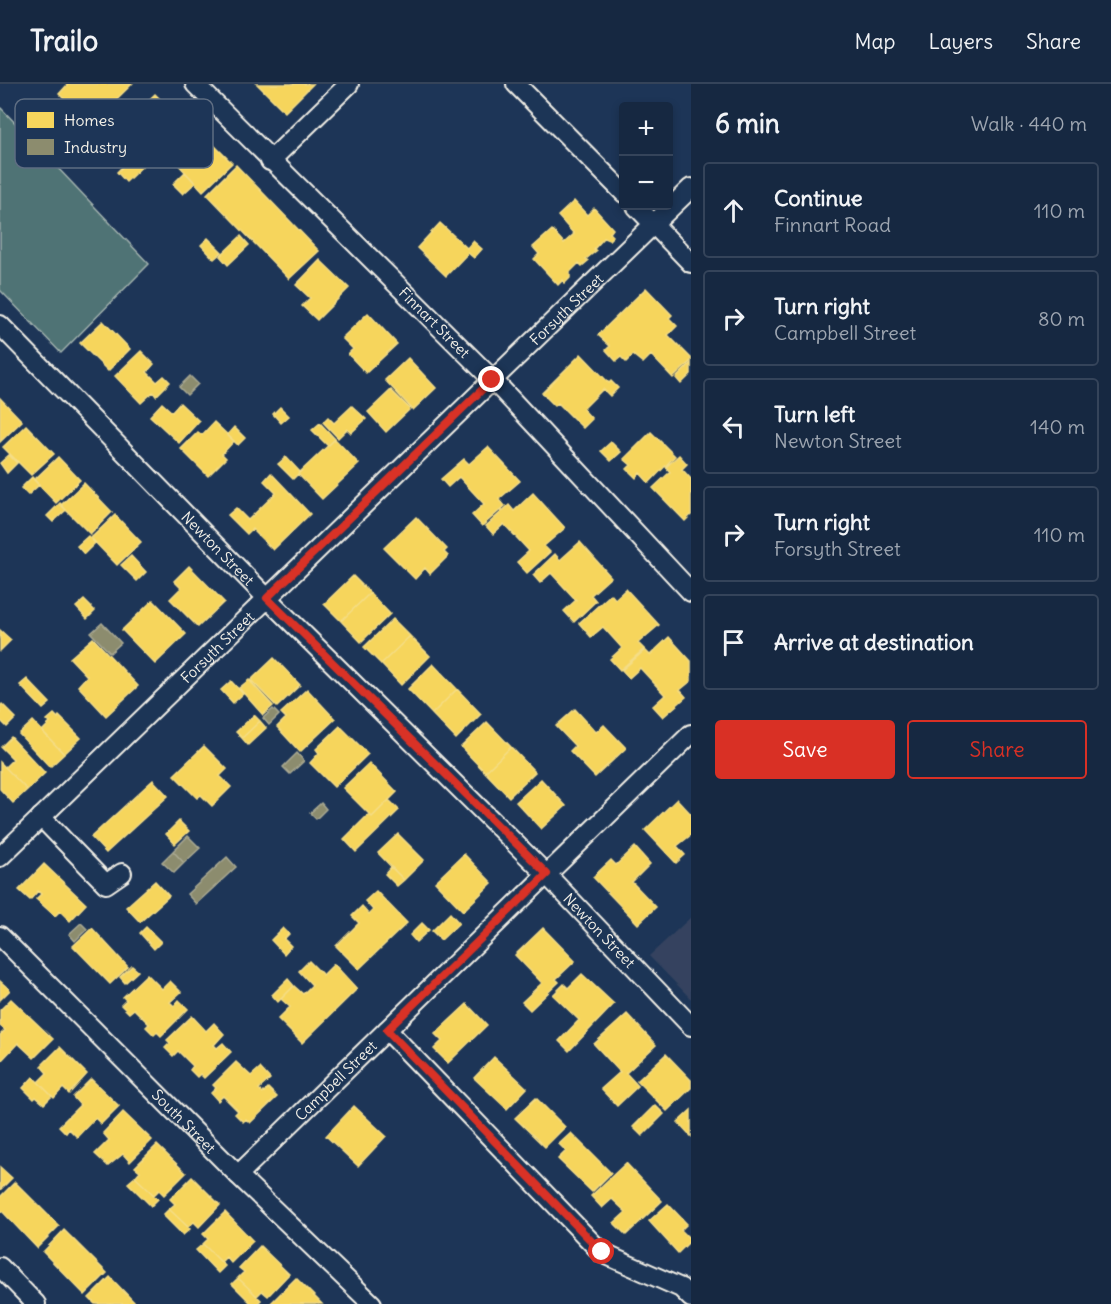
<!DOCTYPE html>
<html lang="en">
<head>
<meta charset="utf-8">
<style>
	:root { --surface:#162841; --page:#23344c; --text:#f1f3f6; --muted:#9ea6b1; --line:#35445a; --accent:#d93025 }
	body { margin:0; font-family:Delius,sans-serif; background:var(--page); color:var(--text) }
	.controls { position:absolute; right:18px; top:18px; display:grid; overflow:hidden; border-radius:6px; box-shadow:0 3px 9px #0003 }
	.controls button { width:54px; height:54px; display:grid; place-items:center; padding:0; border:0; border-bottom:2px solid var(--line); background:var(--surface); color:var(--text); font:30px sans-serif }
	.stop { position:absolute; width:18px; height:18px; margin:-14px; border:4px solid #d93025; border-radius:50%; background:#fff }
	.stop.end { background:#d93025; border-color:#fff; box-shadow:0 2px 6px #0008 }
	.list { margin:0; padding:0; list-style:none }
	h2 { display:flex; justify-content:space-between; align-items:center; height:78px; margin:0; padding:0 24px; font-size:26px }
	h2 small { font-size:20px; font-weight:400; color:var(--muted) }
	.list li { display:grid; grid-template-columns:39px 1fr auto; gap:18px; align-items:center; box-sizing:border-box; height:96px; margin:0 12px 12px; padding:0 12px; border:2px solid var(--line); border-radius:6px }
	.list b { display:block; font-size:22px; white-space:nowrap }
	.list p { margin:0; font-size:20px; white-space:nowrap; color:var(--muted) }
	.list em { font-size:20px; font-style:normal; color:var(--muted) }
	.actions { display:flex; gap:12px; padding:18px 24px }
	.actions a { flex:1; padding:14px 0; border:2px solid var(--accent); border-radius:6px; text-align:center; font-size:21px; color:var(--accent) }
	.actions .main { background:var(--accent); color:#fff }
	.icon { flex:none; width:33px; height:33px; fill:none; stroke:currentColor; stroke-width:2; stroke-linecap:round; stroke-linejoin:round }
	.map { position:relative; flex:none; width:691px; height:1220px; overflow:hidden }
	header { display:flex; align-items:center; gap:36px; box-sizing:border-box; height:84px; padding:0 30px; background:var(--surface); border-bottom:2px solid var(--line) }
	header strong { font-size:28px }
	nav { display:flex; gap:33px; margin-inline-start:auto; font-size:21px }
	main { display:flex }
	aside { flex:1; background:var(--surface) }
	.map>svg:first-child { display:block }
	.built { fill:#34435f }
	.green { fill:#4f7374; stroke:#a2b2ae; stroke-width:1.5 }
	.homes { fill:#f6d55c; stroke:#f5dd86; stroke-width:1.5 }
	.industry { fill:#8c8c6e; stroke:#abaa93; stroke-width:1.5 }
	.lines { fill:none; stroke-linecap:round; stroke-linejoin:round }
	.street-casing { stroke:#f4f1e8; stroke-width:22 }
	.street { stroke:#1d3557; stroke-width:18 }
	.route { stroke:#d93025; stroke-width:8 }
	.labels { text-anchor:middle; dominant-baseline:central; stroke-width:6; stroke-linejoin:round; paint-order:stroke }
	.street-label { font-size:15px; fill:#f4f1e8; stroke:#1d3557 }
	.key { fill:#1d3557; stroke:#5e6d82; stroke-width:1.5 }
	.key-label { font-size:16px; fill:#f4f1e8 }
</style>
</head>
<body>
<header>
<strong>Trailo</strong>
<nav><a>Map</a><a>Layers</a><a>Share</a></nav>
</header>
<main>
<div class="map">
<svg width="691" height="1220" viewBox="0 0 691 1220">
	<rect width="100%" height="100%" fill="#1d3557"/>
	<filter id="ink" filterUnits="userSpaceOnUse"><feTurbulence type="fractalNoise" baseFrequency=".0167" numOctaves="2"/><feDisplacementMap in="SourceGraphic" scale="12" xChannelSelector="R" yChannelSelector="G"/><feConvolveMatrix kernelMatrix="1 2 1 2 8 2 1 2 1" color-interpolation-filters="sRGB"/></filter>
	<g filter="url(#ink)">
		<path class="built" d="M691 833V915L649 872Z"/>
		<path class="green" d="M0 23 149 180 61 269 0 206Z"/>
		<path class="homes" d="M68 0H132L90 41 59 10Z
			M257 0H313L285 28Z
			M155 10 181 36 159 58 133 31Z
			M203 50 232 79 203 107 175 77Z
			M150 55 160 65 126 98 117 88Z
			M236 81 319 167 289 195 207 110Z
			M185 88 195 99 183 110 173 100Z
			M574 117 587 131 594 124 613 145 610 149 613 152 609 156 604 154 594 165 596 167 586 175 588 177 582 182 579 179 570 188V194L565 199 563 196 558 201 534 175 539 170 533 163 552 146 564 159 574 150 558 132Z
			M440 139 467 164 473 157 482 165 474 174 468 169 446 192 417 164Z
			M241 152 249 161 228 181 220 172Z
			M208 154 222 168 214 175 201 161Z
			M320 176 349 204 317 236 302 222 310 214 296 201Z
			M646 204 672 231 669 234 677 242 668 251 691 274V277L673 294 651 271 643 279 633 271 626 278 621 273 616 277 606 266 610 262 598 251Z
			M368 229 397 260 366 289 348 270 353 265 342 254Z
			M103 237 130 265 108 287 80 259Z
			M141 267 154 280 147 288 157 298 164 292 170 298 156 312 153 308 141 319 115 292Z
			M581 270 609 299 611 297 618 304 610 312 603 305 583 325 592 335 583 344 558 319 555 322 542 309Z
			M408 274 436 304 413 326 385 296Z
			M691 279V290L681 300 676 294Z
			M391 306 410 325 386 348 368 328Z
			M0 314 22 337 0 358Z
			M162 319 172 328 180 319 199 337 179 359 150 332Z
			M352 322 366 335 351 349 347 345 338 354 323 338 328 333 334 339Z
			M280 323 289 332 281 339 273 330Z
			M214 338 234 357 222 370 226 374 208 392 181 365 198 348 202 351Z
			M320 339 335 355 328 362 312 346Z
			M26 341 54 370 31 391 3 363Z
			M234 343 245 354 238 361 227 351Z
			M651 348 675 372 649 399 640 389 636 394 627 385 631 381 624 375Z
			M335 355 359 380 322 415 298 390Z
			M611 358 621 368 611 377 601 367Z
			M488 363 520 397 499 415 505 422 482 442 472 431 484 420 459 393 448 403 441 395 464 375 469 380Z
			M9 371 17 379 7 389 0 379Z
			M679 371 687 380 682 385 691 395V431L685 437 653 404 670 388 666 383Z
			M58 373 80 396 56 419 34 396Z
			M286 373 300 388 293 395 278 380Z
			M271 389 310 430 273 466 252 445 247 450 228 431 236 424 248 436 276 409 264 397Z
			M32 393 39 401 28 411 21 404Z
			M84 399 112 428 90 450 61 421Z
			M533 409 565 444 544 462 550 468 527 489 517 478 529 467 504 440 493 450 486 442 509 421 514 427Z
			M60 419 66 426 53 438 47 432Z
			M115 431 141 458 117 481 91 454Z
			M416 433 447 465 444 468 448 472 430 490 425 484 415 495 384 464Z
			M88 452 95 459 84 470 77 462Z
			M580 458 611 493 591 511 596 517 574 538 564 527 576 516 551 489 540 499 533 491 555 470 560 476Z
			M131 472 146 488 137 497 121 481Z
			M189 482 224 518 198 543 170 515 181 504 174 497Z
			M353 492 370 509 341 537 324 520Z
			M626 505 659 541 638 559 644 565 620 586 610 575 622 564 603 543 591 553 579 539 611 510 615 515Z
			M370 509 390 530 361 558 341 537Z
			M84 516 95 527 87 535 76 523Z
			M153 516 186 550 155 580 122 546Z
			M393 535 410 552 381 580 364 563Z
			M0 546 11 556 0 567Z
			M410 552 430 572 401 601 381 580Z
			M669 553 691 577V597L680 606 686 613 663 633 653 622 665 611 640 584 629 594 622 586 645 566 650 571Z
			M93 554 138 602 106 632 78 602 87 592 70 574Z
			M274 574 300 601 277 623 251 596Z
			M433 580 457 605 432 630 408 605Z
			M27 595 50 619 43 625 20 601Z
			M249 596 273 622 263 631 239 604Z
			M231 597 243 610 233 619 221 606Z
			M307 605 335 635 300 668 277 643 286 634 281 629Z
			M457 605 481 630 456 655 432 630Z
			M2 620 16 634 7 643 0 636V622Z
			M575 625 596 648 604 641 626 664 595 693 570 667 575 662 556 642Z
			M54 630 58 634 59 632 81 654 64 670 42 647 50 639 47 636Z
			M254 631 260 637 242 654 236 648Z
			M33 637 64 670 50 683 19 650Z
			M260 637 266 644 248 661 242 654Z
			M487 638 511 663 485 688 461 663Z
			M340 642 368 670 334 703 310 679 319 669 316 665Z
			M11 653 45 689 27 706 5 683 13 675 1 663Z
			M204 662 227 685 220 692 231 703 212 722 201 711 197 714 174 691Z
			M511 663 535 688 509 713 485 688Z
			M0 678 27 706 13 719 0 705Z
			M369 679 397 708 372 733 343 704Z
			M541 695 566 722 541 745 516 718Z
			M153 696 168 712 106 769 91 753Z
			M677 715 691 730V751L677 762 685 771 676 779 645 746Z
			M389 716 399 726 356 768 344 755 369 730 372 733Z
			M179 737 189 747 175 760 166 750Z
			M398 750 424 776 404 796 378 769Z
			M635 763 650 780 632 798 656 823 638 840 593 793 611 776 616 781Z
			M464 770 492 799 463 827 435 798Z
			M44 780 86 820 70 837 60 827 55 832 36 815 41 810 38 807 30 816 19 806Z
			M391 783 404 796 397 802 385 790Z
			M155 797 169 812 140 838 126 823Z
			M376 807 407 839 359 885 336 862 359 839 352 832 362 822 369 830 373 826 365 817Z
			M450 829 459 839 441 856 432 847Z
			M422 839 429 846 416 858 410 851Z
			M146 843 161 858 154 865 140 849Z
			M92 844 128 883 110 900 73 862Z
			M283 844 289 850 284 855 291 862 284 870 271 856Z
			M543 844 575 877 556 895 559 898 530 926 522 918 542 899 515 871Z
			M309 877 323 891 334 880 357 905 302 959 278 935 290 923 281 915 294 902 303 910 312 901 299 887Z
			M132 882 138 887 125 899 120 893Z
			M147 890 162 905 170 897 181 908 170 918 174 922 179 916 188 925 161 952 157 948 154 951 146 943 149 940 134 925 129 929 121 921 126 916 123 913Z
			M582 890 614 920 569 967 559 957 579 936 553 911 564 900 568 904Z
			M288 895 294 902 278 918 272 911Z
			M0 897 10 906 0 916Z
			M11 915 53 955 34 974 18 959 2 976 0 974V951L5 946 0 942V926Z
			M467 920 487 941 448 979 434 965 442 957 435 950Z
			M627 930 656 961 626 989 638 1002 617 1022 601 1005 620 988 594 960Z
			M192 932 206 947 214 939 224 950 214 961 217 964 223 959 231 968 204 994 200 990 197 993 190 986 193 982 178 967 173 972 165 964 170 959 167 956Z
			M60 963 87 990 69 1010 63 1004 54 1014 38 998 47 989 41 982Z
			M666 970 691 996V1004L667 1027 637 997Z
			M494 973 527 1004 507 1025 474 994Z
			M236 978 251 992 260 984 270 995 259 1005 263 1009 268 1004 277 1013 250 1039 246 1035 243 1038 235 1030 238 1027 223 1012 218 1017 211 1009 216 1004 213 1001Z
			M33 993 52 1012 44 1020 36 1013 34 1015 23 1004Z
			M91 995 119 1022 101 1040 95 1034 77 1053 69 1045 66 1049 59 1042 80 1021 73 1013Z
			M536 1014 565 1043 545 1063 515 1034Z
			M655 1021 664 1030 642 1052 633 1043Z
			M354 1022 386 1052 358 1082 326 1052Z
			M691 1026V1052L678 1038Z
			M123 1028 152 1056 130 1078 123 1070 108 1082 95 1070 109 1056 103 1049Z
			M571 1049 611 1089 592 1108 558 1075 566 1067 559 1060Z
			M157 1061 186 1089 164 1111 159 1106 154 1111 135 1093 140 1087 135 1083Z
			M626 1079 662 1117 626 1151 614 1139 626 1128 612 1115 602 1124 591 1112Z
			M0 1083 12 1094 0 1106Z
			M135 1093 158 1115 151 1122 128 1099Z
			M192 1093 220 1121 199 1143 194 1138 188 1143 169 1125 175 1120 170 1115Z
			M15 1098 59 1142 37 1164 0 1125V1113Z
			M668 1120 687 1140 681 1146 691 1156 678 1169 649 1137Z
			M169 1125 190 1145 183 1151 163 1131Z
			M225 1128 253 1157 231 1179 226 1173 221 1178 203 1160 208 1155 203 1150Z
			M64 1146 107 1189 85 1211 43 1168Z
			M203 1160 225 1182 218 1189 196 1166Z
			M260 1162 289 1190 268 1212 262 1207 257 1212 238 1194 244 1188 239 1184Z
			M110 1193 136 1220H95L89 1214Z
			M238 1194 261 1216 257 1220H252L232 1200Z
			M296 1194 322 1220H270Z"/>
		<path class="industry" d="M190 292 198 300 187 311 179 303Z
			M102 539 121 559 110 569 91 549Z
			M273 625 279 631 269 641 263 634Z
			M297 669 304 677 290 690 283 683Z
			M321 719 326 725 316 735 310 729Z
			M188 752 200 764 184 779 173 767Z
			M173 767 184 779 174 789 162 778Z
			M227 773 236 783 196 820 187 810Z
			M81 839 87 845 75 857 69 850Z"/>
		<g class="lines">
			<defs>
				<g id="street">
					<path id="s1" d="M195 0 492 295 691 508"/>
					<path d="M516 0 624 109"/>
					<path d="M270 77 349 0"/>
					<path d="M636 122 691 179"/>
					<path id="s2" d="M0 241 267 514 547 791 691 942"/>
					<path d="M41 733 106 800 122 789"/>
					<path id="s3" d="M0 773 691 104"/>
					<path id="s4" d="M0 852 238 1091 372 1220"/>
					<path d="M387 946 602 1169 681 1204 691 1214"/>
					<path id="s5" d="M238 1091 691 650"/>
					<path d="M0 1183 36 1220"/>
				</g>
			</defs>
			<use href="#street" class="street-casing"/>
			<use href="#street" class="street"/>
		</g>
	</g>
	<g class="lines" filter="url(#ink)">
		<path class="route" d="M492 296 267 514 547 790 387 946 602 1168"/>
	</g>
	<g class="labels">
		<g class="street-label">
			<text stroke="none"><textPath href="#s3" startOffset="788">Forsyth Street</textPath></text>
			<text stroke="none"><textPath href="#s1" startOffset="338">Finnart Street</textPath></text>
			<text stroke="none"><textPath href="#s2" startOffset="312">Newton Street</textPath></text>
			<text stroke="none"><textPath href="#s3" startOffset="302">Forsyth Street</textPath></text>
			<text stroke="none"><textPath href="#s2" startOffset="852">Newton Street</textPath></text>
			<text stroke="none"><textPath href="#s5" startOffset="136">Campbell Street</textPath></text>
			<text stroke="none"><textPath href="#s4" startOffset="261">South Street</textPath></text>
		</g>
	</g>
	<rect x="15" y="15" width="198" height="69" rx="9" class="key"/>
	<rect x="27" y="28" width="27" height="16" fill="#f6d55c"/>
	<rect x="27" y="55" width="27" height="16" fill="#8c8c6e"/>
	<g class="key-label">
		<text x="64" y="42">Homes</text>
		<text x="64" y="69">Industry</text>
	</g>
</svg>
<div class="controls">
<button>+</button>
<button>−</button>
</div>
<div class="stop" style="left:602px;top:1168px"></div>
<div class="stop end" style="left:492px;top:296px"></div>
</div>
<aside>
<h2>6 min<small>Walk · 440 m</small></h2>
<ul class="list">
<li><svg class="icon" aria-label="ahead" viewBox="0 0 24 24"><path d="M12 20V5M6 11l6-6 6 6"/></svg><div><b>Continue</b><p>Finnart Road</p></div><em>110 m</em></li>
<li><svg class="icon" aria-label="right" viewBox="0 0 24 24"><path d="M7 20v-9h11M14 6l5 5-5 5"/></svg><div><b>Turn right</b><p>Campbell Street</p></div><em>80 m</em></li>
<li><svg class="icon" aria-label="left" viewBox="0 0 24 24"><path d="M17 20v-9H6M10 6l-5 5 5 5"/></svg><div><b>Turn left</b><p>Newton Street</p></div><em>140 m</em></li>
<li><svg class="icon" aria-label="right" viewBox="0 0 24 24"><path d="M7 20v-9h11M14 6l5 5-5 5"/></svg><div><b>Turn right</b><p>Forsyth Street</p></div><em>110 m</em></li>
<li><svg class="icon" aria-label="arrive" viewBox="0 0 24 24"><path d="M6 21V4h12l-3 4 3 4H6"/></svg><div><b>Arrive at destination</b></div></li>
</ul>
<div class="actions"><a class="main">Save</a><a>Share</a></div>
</aside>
</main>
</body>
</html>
